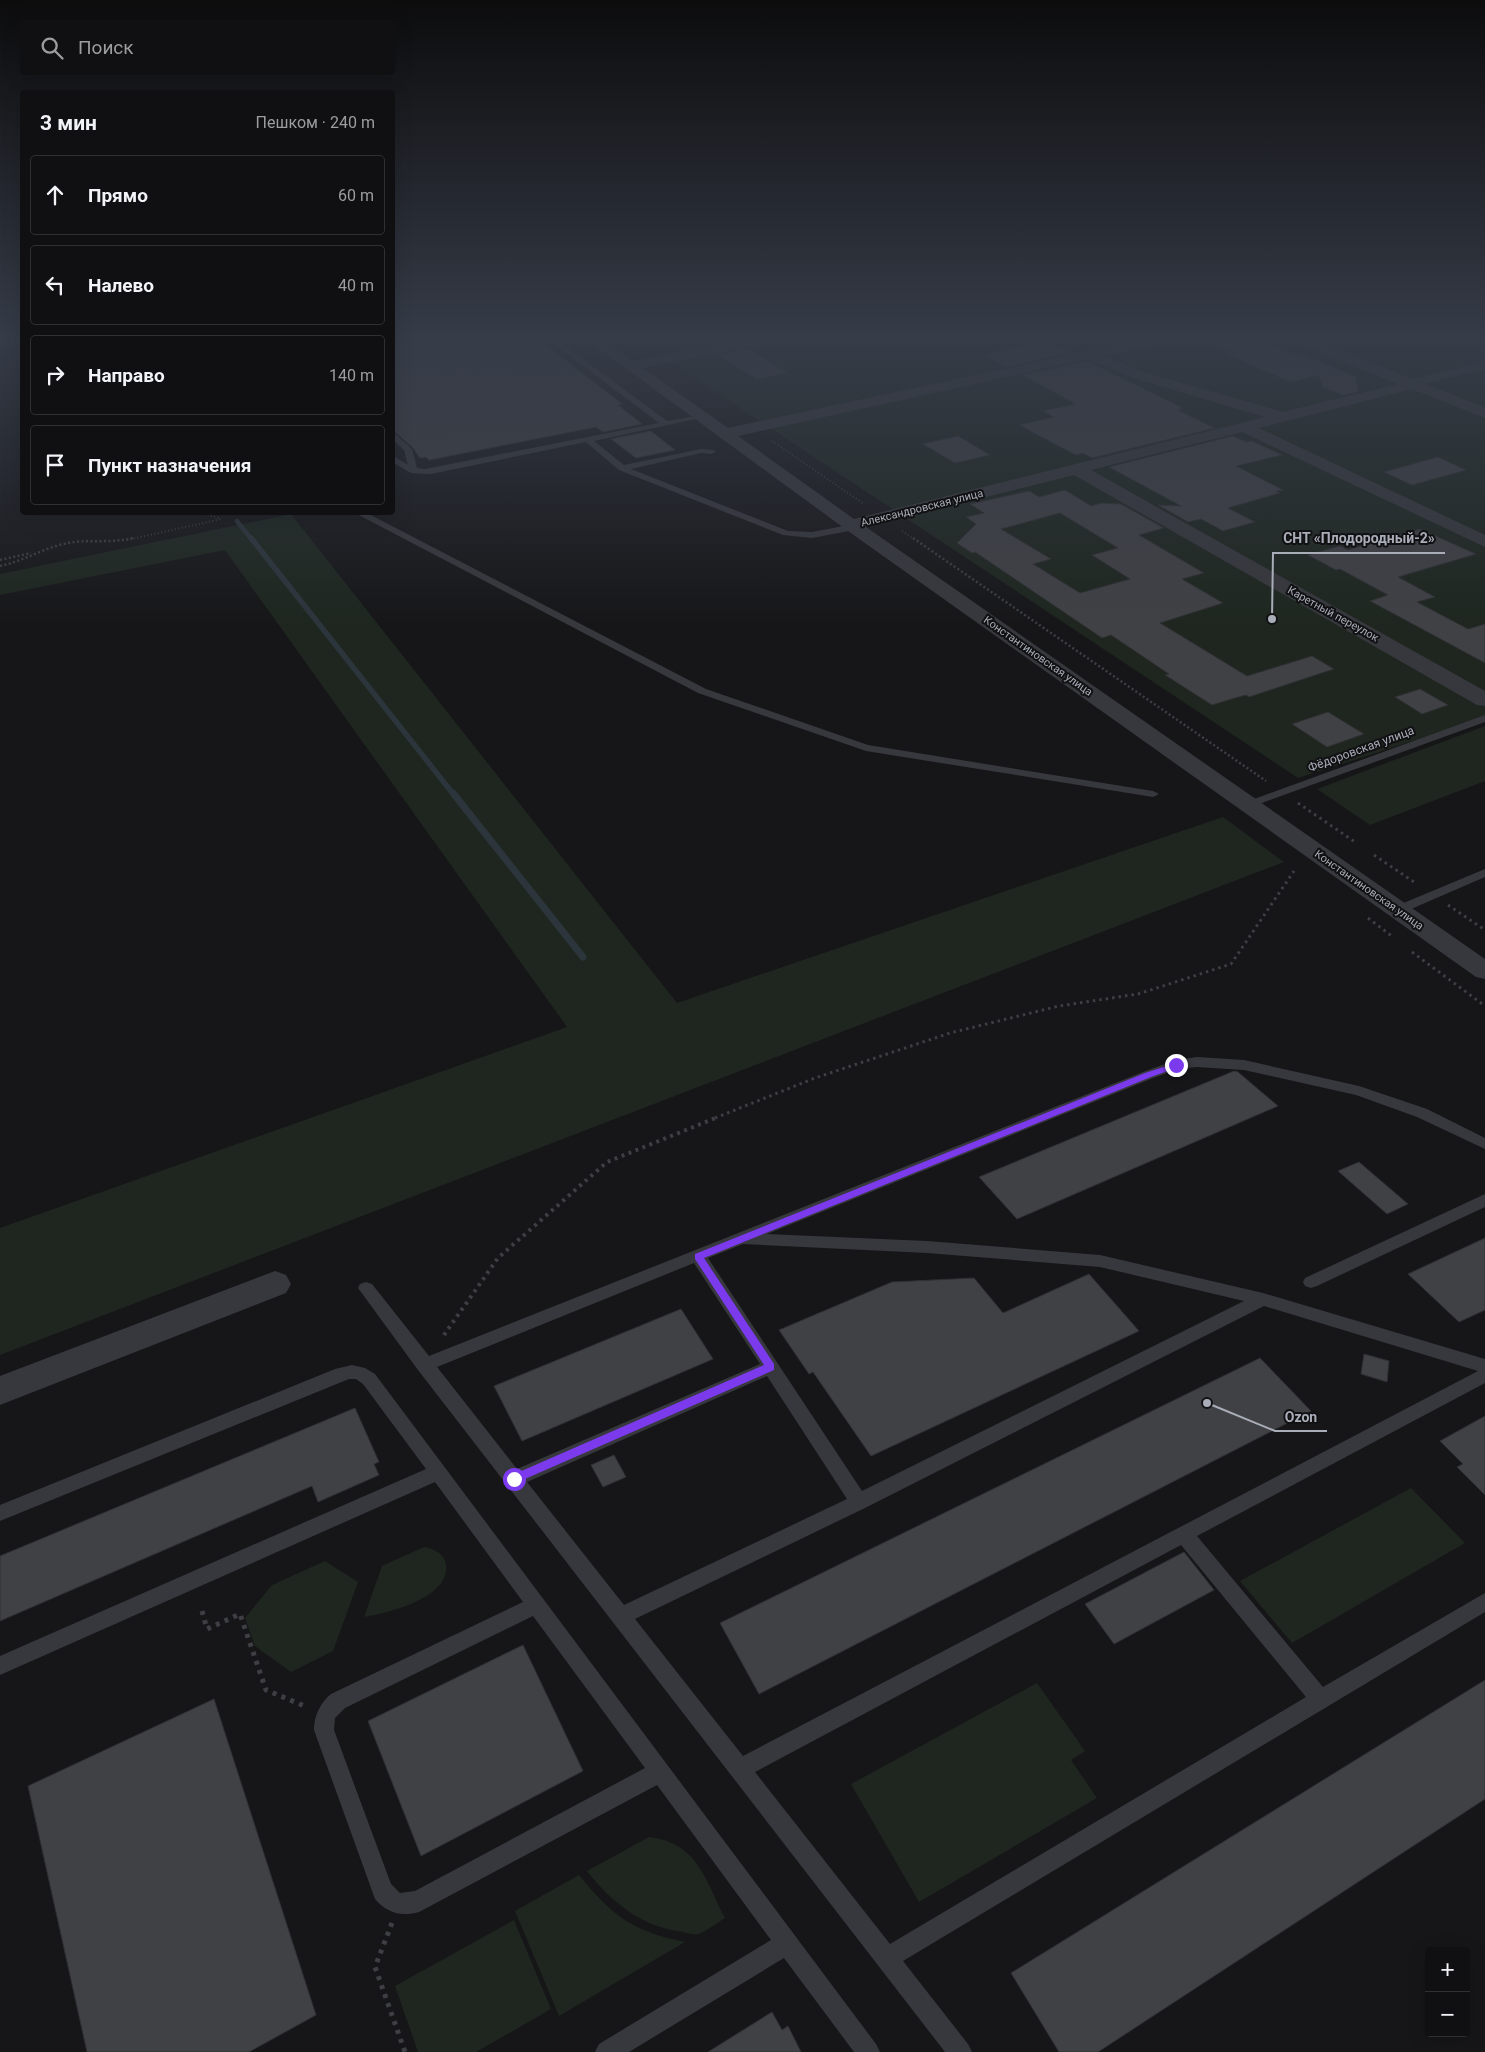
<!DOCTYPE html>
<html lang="ru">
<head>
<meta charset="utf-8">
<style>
	:root { --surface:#101012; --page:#1e1e20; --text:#f1f3f6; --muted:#9c9d9f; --line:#303032 }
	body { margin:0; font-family:Roboto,sans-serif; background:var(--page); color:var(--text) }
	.controls { position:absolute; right:15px; bottom:15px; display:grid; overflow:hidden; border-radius:5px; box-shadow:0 5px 20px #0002 }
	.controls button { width:45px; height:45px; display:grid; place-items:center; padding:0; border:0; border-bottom:1px solid var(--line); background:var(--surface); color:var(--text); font:25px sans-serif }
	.stop { position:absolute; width:15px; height:15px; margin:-11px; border:4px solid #7c3aed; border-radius:50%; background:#fff }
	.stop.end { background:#7c3aed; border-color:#fff; box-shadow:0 1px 5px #0008 }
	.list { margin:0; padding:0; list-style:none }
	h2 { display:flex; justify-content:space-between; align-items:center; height:65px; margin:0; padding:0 20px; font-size:21px }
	h2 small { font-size:16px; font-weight:400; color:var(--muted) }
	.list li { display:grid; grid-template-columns:32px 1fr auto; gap:15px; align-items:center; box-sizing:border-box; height:80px; margin:0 10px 10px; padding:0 10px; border:1px solid var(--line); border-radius:5px }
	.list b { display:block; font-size:19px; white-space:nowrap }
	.list em { font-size:16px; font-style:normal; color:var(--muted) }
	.icon { flex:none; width:28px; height:28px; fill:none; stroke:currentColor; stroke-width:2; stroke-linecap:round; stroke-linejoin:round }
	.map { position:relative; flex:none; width:1485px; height:2052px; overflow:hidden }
	.search { position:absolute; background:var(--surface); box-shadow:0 5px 20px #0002; left:20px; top:20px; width:375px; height:55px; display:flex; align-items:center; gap:12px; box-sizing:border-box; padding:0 18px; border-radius:5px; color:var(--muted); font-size:19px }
	.panel { position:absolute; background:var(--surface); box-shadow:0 5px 20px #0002; left:20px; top:90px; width:375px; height:425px; border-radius:5px }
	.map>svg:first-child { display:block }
	.green { fill:#1e261f }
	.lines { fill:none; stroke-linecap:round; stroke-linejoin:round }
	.stream-far2 { stroke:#2c353c; stroke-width:4.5 }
	.stream-far1 { stroke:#2c353c; stroke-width:5.5 }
	.stream { stroke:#2c353c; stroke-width:7 }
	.building { fill:#404145; stroke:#303034; fill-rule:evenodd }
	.path-far4 { stroke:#3d3f44; stroke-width:2; stroke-dasharray:1 2.5; stroke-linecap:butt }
	.path-far3 { stroke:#3d3f44; stroke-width:2.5; stroke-dasharray:2 2.5; stroke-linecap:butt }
	.path-far2 { stroke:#3d3f44; stroke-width:3; stroke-dasharray:2.5 4; stroke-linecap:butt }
	.path-far1 { stroke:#3d3f44; stroke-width:4; stroke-dasharray:3 4.5; stroke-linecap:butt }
	.path { stroke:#3d3f44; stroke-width:5; stroke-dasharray:4 5.5; stroke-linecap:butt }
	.lane { fill:#37383d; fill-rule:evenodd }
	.street { fill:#37383d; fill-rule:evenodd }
	.route { fill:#7c3aed }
	.labels { text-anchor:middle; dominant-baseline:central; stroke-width:4; stroke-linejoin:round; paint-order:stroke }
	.far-street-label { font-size:11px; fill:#a8adb8; stroke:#111113 }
	.street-label { font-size:12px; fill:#a8adb8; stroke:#111113 }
	.leader { fill:none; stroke:#a8adb8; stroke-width:2 }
	.callout-dot { fill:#a8adb8; stroke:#111113; stroke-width:2 }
	.callout-label { font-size:14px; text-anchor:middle; font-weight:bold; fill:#a8adb8; stroke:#111113; stroke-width:4; stroke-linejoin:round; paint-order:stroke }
</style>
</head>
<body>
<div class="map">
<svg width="1485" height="2052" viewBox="0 0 1485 2052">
	<rect width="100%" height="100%" fill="#161618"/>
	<path class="green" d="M636 339H1485V718L1298 778Z
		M291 514 677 1003 1223 817 1284 862 0 1355V1228L567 1027 225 550 0 595V574Z
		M1485 726V781L1370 825 1317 789Z
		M1411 1488 1465 1543 1292 1643 1240 1581Z
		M424 1547C434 1549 444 1553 446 1565 450 1598 389 1613 364 1617L382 1566Z
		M325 1561 358 1582 333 1651 291 1672 255 1646 245 1618 272 1585Z
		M1037 1683 1085 1751 1071 1760 1097 1798 919 1902 851 1784Z
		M649 1837C698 1843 705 1879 725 1918 717 1923 707 1931 698 1934 694 1935 687 1933 683 1932 642 1927 611 1902 587 1871Z
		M579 1875C612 1916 634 1932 685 1942L559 2016 515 1911Z
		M514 1920 551 2009 476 2052H418L395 1986Z"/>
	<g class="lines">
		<path class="stream-far2" d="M237 521 252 540"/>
		<path class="stream-far1" d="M251 538 454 795"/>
		<path class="stream" d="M453 793 583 957"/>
	</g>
	<path class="building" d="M414 339H538L622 404 618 405 642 424 603 432 596 427 429 460 426 457 420 458 413 448 392 429V342Z
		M692 339H731L734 340 704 346Z
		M1201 339H1256L1298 356 1304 355 1356 377 1358 392 1343 395 1323 387 1319 375 1291 382 1226 354 1232 352Z
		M1047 341 1070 353 1006 367 984 355Z
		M749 349 787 373 756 379 719 355Z
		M1087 361 1183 408 1177 410 1215 428 1092 458 1083 453 1076 455 1019 425 1054 417 1043 411 1076 404 1022 375Z
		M651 431 675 450 636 458 611 439Z
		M958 436 990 455 955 463 923 444Z
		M1233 436 1246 442 1252 441 1282 455 1236 466 1283 490 1276 491 1280 493 1228 508 1255 522 1223 531 1201 519 1188 522 1158 505 1181 506 1109 467Z
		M1438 457 1466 470 1412 485 1384 472Z
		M1065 490 1091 506 1101 503 1121 504 1164 528 1139 535 1204 573 1182 579 1223 603 1160 623 1247 676 1312 656 1334 669 1249 697 1246 695 1235 698 1212 705 1165 675 1169 674 1111 635 1102 638 975 552 972 553 957 543 976 524 966 517 984 513 970 504 1029 491 1039 497ZM1060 513 1118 548 1092 555 1130 579 1080 593 1033 564 1051 559 1001 529Z
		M1420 529 1476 554 1398 577 1435 597 1417 602 1468 629 1485 624V663L1370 601 1388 595 1340 569 1336 570 1308 555 1340 546 1348 550Z
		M1420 689 1448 705 1422 714 1395 697Z
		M1328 712 1364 734 1327 747 1292 724Z
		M1234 1071 1238 1072 1278 1106 1017 1219 979 1177Z
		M1359 1162 1408 1204 1387 1214 1338 1171Z
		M1485 1238V1310L1459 1322 1408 1274Z
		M1089 1274 1139 1331 871 1456 813 1372 809 1374 779 1330 892 1282 974 1278 1003 1313Z
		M681 1309 713 1359 522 1441 494 1386Z
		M1364 1354 1389 1361 1387 1382 1361 1374Z
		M1260 1358 1311 1411 759 1694 720 1623Z
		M355 1408 379 1462 374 1464 379 1475 318 1502 312 1486 0 1621V1556Z
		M1485 1416V1495L1457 1467 1463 1464 1440 1441Z
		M614 1455 626 1477 603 1487 591 1465Z
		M1184 1552 1214 1590 1114 1644 1085 1604Z
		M523 1645 583 1771 421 1856 368 1721Z
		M1485 1680V1799L1098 2052H1059L1011 1973Z
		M214 1699 316 2015 249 2052H87L28 1786Z
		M772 2012 782 2030 788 2026 801 2052H708Z"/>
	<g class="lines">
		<path class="path-far4" d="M507 339 596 410 616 407
			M423 355 498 423
			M461 358 483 378
			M392 360 509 340
			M448 372 466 354 460 349
			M444 373 489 381
			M520 378 515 374 544 369
			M532 382 540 389
			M498 383 520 379 525 383 556 378
			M392 387 447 377
			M459 387 495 381 499 384 463 391
			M540 389 555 391 549 396 534 394Z
			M549 396 566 410
			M483 404 531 412
			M479 405 499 384 536 416
			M397 420 418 410 473 400
			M419 438 590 406
			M772 441 864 504
			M201 512 221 519
			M902 531 915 540
			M127 540 221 519"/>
		<path class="path-far3" d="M913 538 1266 781
			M0 560 31 553
			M0 566C25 561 48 545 74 542 94 540 113 543 133 538"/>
		<path class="path-far2" d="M1298 803 1355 842
			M1374 855 1417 884
			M1448 905 1485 930
			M1368 918 1393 937
			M1412 952 1485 1006
			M715 1118 815 1078 950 1033 1059 1006 1138 994 1231 964 1294 871"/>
		<path class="path-far1" d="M444 1335 498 1258 607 1162 718 1117"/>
		<path class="path" d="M202 1611 207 1629 240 1614 266 1690 307 1707
			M392 1923 375 1967 405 2052"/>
		<path class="lane" d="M548 339H556L667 421 701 415 705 417 594 441 624 465 701 449 714 450 715 452 711 454 701 453 631 469 788 531 812 532 854 524 858 527 854 530 812 538 783 535 619 470 586 442 431 474 411 473 392 462V455L408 465 404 450 392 438V431L412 449 417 468 425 469 659 423Z
			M353 512H365L706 689 868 745 1153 791 1159 794 1153 797 866 751 698 693Z
			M1485 715V722L1251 807 1247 808 1241 805 1243 803Z
			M1485 869V877L1402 913H1394L1392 910 1394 907Z
			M1197 1057 1244 1060 1359 1086 1427 1109 1485 1138V1149L1417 1117 1356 1095 1244 1070 1197 1067 1178 1069 1153 1078 767 1234 927 1241 1100 1255 1263 1293 1485 1359V1383L1197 1536 1323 1687 1485 1593V1612L903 1961 968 2044 972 2052H945L418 1370 358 1288 360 1284 366 1282 372 1284 429 1356 1143 1072 1176 1060ZM743 1244 927 1253 1100 1267 1244 1301 862 1491 708 1258ZM694 1263 760 1364 517 1469 437 1367ZM1264 1306 1478 1371 743 1756 635 1619 865 1508ZM767 1376 847 1499 624 1605 527 1482ZM1181 1545 1306 1697 890 1944 755 1772Z
			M1485 1194V1207L1317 1286 1311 1288 1305 1286 1303 1282 1305 1278Z
			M352 1365 365 1368 375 1374 876 2044 880 2052H854L784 1958 629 2052H595L599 2044 771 1940 657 1785 419 1912C401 1917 387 1913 375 1899L314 1730C314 1716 320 1703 331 1694L523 1602 435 1482 0 1675V1656L426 1469 363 1384 356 1379H349L0 1521V1505L335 1369ZM533 1616 645 1768 415 1891 400 1893 391 1884 334 1730 335 1718 345 1708Z"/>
		<path class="street" d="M586 339H602L633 361 752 339H779L777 342 772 343 643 368 728 428 1143 339H1168L1166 342 1104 356 1140 371 1283 412 1398 384 1294 342 1292 339H1311L1413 379 1485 361V369L1425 384 1485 407V418L1412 389 1259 428 1485 535V547L1242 432 1091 470 1485 691V706L1477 705 1074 475 866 527 1485 959V979L1476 977 848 531ZM1088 359 1130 377 1265 417 854 519 738 436Z
			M275 1271 286 1275 291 1284 286 1293 0 1405V1376Z"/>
	</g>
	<linearGradient id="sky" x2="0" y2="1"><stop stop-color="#0c0c0d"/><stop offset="0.54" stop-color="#363c48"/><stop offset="1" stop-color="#363c48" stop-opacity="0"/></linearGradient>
	<rect width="1485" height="626" fill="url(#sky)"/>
	<path class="route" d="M1176 1063 1181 1065 1179 1067 1151 1077 704 1258 774 1364V1370L518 1482H510L508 1479 510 1476 764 1365 695 1259V1254L1145 1073Z"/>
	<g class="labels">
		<g class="far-street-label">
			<text transform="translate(922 508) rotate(-14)">Александровская улица</text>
			<text transform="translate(1333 614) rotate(29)">Каретный переулок</text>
			<text transform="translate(1038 656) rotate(35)">Константиновская улица</text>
			<text transform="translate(1369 890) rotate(35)">Константиновская улица</text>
		</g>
		<g class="street-label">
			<text transform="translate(1361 749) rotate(-20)">Фёдоровская улица</text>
		</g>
	</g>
	<path class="leader" d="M1272 619L1273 553H1445M1207 1403L1275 1431H1327"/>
	<g class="callout-dot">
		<circle cx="1272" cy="619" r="5"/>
		<circle cx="1207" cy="1403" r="5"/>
	</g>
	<g class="callout-label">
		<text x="1359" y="543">СНТ «Плодородный-2»</text>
		<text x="1301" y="1422">Ozon</text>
	</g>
</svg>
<div class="controls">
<button>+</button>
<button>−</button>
</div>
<div class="stop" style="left:514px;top:1479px"></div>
<div class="stop end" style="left:1176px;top:1065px"></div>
<div class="search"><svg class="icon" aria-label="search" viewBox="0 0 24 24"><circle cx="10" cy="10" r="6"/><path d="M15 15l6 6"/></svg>Поиск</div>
<section class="panel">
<h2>3 мин<small>Пешком · 240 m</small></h2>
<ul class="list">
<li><svg class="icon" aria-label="ahead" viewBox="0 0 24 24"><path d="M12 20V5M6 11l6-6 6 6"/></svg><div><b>Прямо</b></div><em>60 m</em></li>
<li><svg class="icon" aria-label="left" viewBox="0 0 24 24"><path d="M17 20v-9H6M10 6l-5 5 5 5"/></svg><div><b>Налево</b></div><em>40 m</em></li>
<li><svg class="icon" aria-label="right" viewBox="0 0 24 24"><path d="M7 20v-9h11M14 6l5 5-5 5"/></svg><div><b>Направо</b></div><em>140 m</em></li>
<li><svg class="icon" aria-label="arrive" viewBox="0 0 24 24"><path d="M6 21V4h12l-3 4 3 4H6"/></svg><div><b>Пункт назначения</b></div></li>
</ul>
</section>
</div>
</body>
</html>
